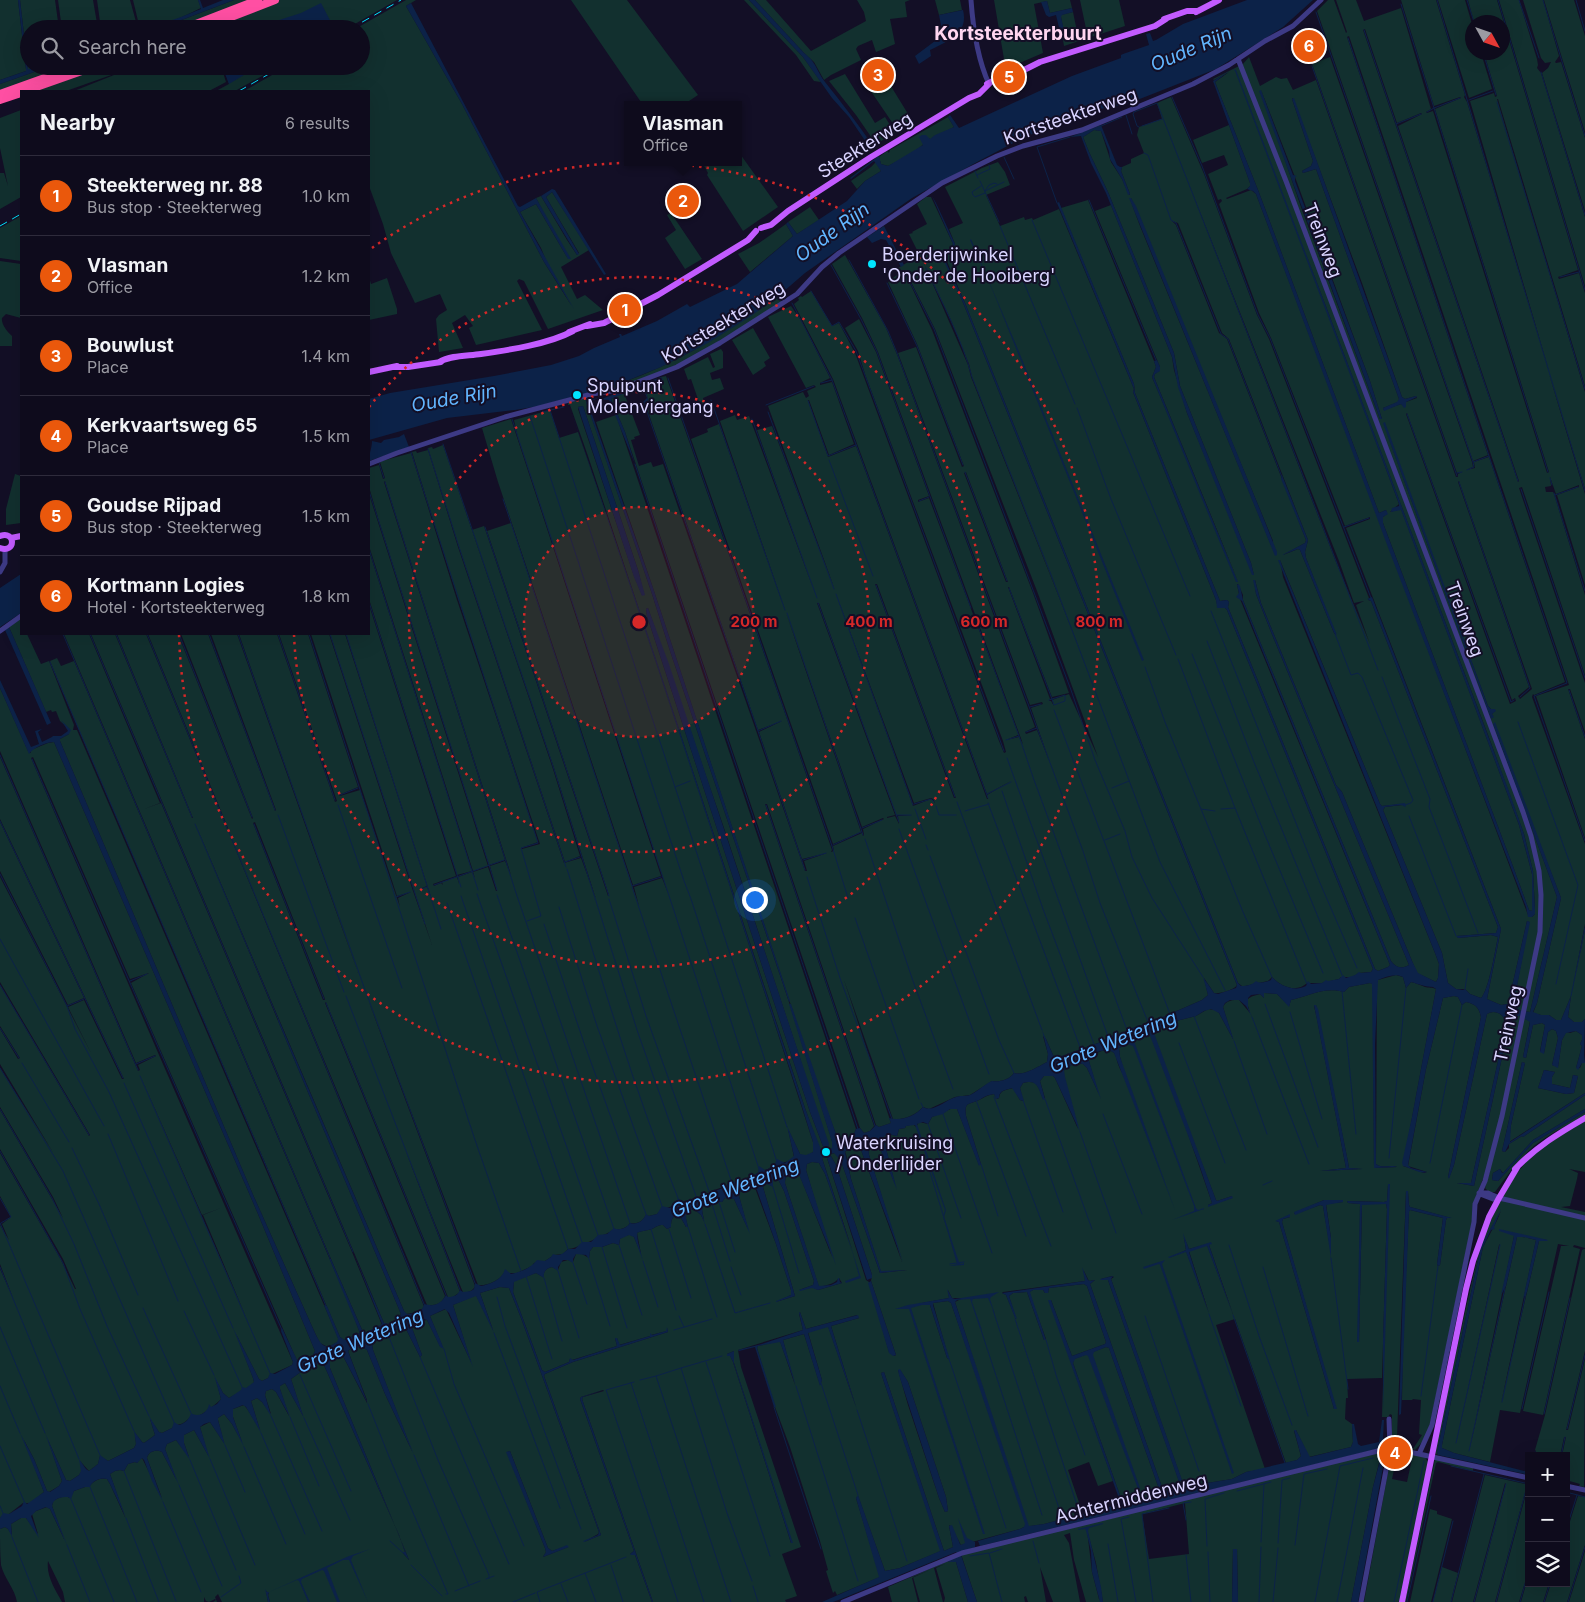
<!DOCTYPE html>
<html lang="en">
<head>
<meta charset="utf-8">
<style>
	:root { --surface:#0e0b1c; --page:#171425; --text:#f1f3f6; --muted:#9b9ba3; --line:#2e2b3b; --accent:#ea580c }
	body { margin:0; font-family:Inter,sans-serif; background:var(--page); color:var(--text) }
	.controls { position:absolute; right:15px; bottom:15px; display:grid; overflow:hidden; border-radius:0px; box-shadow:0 5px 20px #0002 }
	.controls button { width:45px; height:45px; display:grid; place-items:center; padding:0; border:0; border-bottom:1px solid var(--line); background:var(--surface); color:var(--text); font:25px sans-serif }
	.compass { position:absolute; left:1465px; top:15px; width:45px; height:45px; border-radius:50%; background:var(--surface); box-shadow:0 5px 20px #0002; rotate:130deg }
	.you { position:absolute; left:754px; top:899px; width:18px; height:18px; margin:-12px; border:4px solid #fff; border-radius:50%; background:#1a73e8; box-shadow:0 0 0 8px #1a73e833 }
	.badge { display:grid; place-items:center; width:32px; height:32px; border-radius:50%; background:var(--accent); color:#fff; font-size:16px; font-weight:700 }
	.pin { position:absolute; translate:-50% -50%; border:2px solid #fff; box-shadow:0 1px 5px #0006 }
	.popup { position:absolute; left:624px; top:101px; width:118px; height:65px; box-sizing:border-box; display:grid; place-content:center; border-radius:0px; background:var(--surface); filter:drop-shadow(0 1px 4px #0005); font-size:16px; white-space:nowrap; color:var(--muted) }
	.popup b { font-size:19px; color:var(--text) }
	.popup::after { content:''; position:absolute; left:50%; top:100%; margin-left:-10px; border:10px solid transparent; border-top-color:var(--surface) }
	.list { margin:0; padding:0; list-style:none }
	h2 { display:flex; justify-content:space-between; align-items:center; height:65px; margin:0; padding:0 20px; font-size:21px }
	h2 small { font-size:16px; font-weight:400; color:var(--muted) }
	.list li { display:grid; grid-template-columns:32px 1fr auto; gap:15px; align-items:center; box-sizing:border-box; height:80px; padding:0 20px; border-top:1px solid var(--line) }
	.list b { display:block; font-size:19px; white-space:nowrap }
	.list p { margin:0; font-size:16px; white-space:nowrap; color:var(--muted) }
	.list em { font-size:16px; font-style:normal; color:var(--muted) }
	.icon { flex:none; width:28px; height:28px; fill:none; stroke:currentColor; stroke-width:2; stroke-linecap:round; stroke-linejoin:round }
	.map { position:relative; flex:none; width:1585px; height:1602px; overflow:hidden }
	.search { position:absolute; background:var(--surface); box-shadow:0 5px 20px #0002; left:20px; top:20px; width:350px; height:55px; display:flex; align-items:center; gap:12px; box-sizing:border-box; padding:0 18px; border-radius:28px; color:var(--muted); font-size:19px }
	.panel { position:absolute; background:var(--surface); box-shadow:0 5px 20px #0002; left:20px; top:90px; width:350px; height:545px; border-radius:0px }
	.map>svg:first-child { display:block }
	.green { fill:#12302f; fill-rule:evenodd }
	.water { fill:#0c2248 }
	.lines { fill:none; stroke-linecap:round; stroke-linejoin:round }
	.stream { stroke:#0c2248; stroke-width:1 }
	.minor { stroke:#3d3a85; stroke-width:5 }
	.major { stroke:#c25bff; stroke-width:6 }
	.highway { stroke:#ff4fa3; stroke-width:8 }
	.rail { stroke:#00e5ff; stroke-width:1; stroke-dasharray:8 6; stroke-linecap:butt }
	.ring { fill:none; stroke:#d62828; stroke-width:2.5; stroke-dasharray:2.5 5 }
	.poi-dot { fill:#00e5ff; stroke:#130f26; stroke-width:2 }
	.labels { text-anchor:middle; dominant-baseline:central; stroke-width:4; stroke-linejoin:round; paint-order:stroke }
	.street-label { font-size:18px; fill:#d9d4ff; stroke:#130f26 }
	.poi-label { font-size:18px; fill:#d9d4ff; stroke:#130f26; text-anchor:start }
	.neighbourhood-label { font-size:19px; font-weight:bold; fill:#ffd6f0; stroke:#130f26 }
	.water-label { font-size:19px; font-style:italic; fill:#62b6ff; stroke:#130f26 }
	.centre { fill:#d62828; stroke:#130f26; stroke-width:2.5 }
	.ring-label { font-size:15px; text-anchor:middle; font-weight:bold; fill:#d62828; stroke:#130f26; stroke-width:4; stroke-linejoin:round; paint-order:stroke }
</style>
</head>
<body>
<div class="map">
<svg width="1585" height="1602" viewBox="0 0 1585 1602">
	<rect width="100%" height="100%" fill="#130f26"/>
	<path class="green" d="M0 0H18L26 69V71L0 80Z
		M20 0H55L59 29H29V66H39L29 70 28 69Z
		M58 0H93L98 29H62Z
		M97 0H130L138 29H101Z
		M133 0H198L201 8C184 16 158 29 140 29Z
		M234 0H251L175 29H158Z
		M280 0H397L346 29H205Z
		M406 0H416L406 6 462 104 544 262 571 305 547 263 541 248 520 212 536 204 568 259 536 198 541 196 567 240 577 255 579 253 546 197 552 192 589 250 561 267 577 299 585 295 603 310 548 329 524 281 519 279 517 281 542 330 476 345 469 328 473 326 465 315 452 323 463 348 439 352 436 319 439 315 447 310 440 294 415 303 391 253 383 224 369 186V91H244L288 66H361V29H355Z
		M571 0H627L698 95 683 105H643Z
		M744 0H749L803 57 821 82 814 81 796 55Z
		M755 0H766L811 51 866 21 864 12 857 0H910L905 2 907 17 890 19 895 44 876 52 872 40 858 46 856 49 861 60 831 75 824 80 814 62 804 53Z
		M935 0H960L962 10 939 15Z
		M994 0H1070L1072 8 1050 13 1047 1 1034 4 1043 53 1008 68 1004 59Z
		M1080 0H1119L1125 26 1088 38Z
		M1328 0H1334L1346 33 1347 32 1336 0H1356L1364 21 1401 8 1431 109 1426 112 1427 113 1433 111 1547 473 1549 472 1435 109 1461 98 1460 97 1434 106 1401 0H1436L1465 95 1464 97 1467 102 1549 371 1470 101 1494 93 1495 97 1497 96 1484 53 1502 52V22H1474L1468 0H1497L1578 270 1558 277 1559 279 1579 273 1585 293V386L1498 99H1497L1585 392V489L1549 374 1585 494V585L1557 495 1579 487V485L1556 494 1550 477 1551 486 1545 487 1546 492H1553L1554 494 1585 595V675L1522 487 1519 488 1585 683V732L1570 689H1568L1585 739V838L1536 696 1569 685 1349 36 1347 37 1488 455 1473 461 1317 11ZM1365 29 1397 123 1421 113 1422 114 1398 126 1519 481 1518 482 1363 30Z
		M1438 0H1465L1472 24V52L1481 53 1492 89 1469 98Z
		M1499 0H1519L1537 59 1538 65 1537 68 1541 73 1585 217V286Z
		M1523 0H1543L1559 56 1555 62 1556 63 1561 62 1585 138V211L1542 73 1548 68 1551 62 1545 63 1541 58Z
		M1544 0H1574L1585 36V132Z
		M1073 12 1079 41 1064 46 1063 40 1065 39 1061 17V15Z
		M1249 57 1260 86 1276 77 1281 79 1287 78 1293 90 1316 80 1456 477H1458V474L1462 472 1457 473 1312 64 1330 57 1472 462 1473 467 1466 470 1475 468 1474 462 1489 457 1565 682 1534 695 1533 694 1532 697 1585 844V924L1573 986 1585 930V1019L1582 1022H1574L1568 1017 1571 996 1561 1020H1556L1549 1015H1541L1533 1013 1537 1003 1561 898 1493 723 1557 897 1530 1012 1521 1011 1513 1006 1529 922 1527 921 1508 1004 1501 1005 1487 999 1501 929 1346 528 1370 519V517L1345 526 1271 338 1259 313 1219 204 1222 201 1221 199 1218 200 1208 174 1228 165 1224 155 1202 163 1193 140 1229 125 1250 183V186L1247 189 1226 198 1227 199 1251 190 1256 194 1528 915 1532 917 1535 914V909L1533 871 1524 834 1491 743 1305 251 1399 504 1390 512 1401 509 1519 825 1532 874V911L1529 910 1511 861 1383 523V517L1387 514 1386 510 1379 513 1258 190 1215 82 1229 72 1214 80 1213 79 1243 64ZM1261 90 1295 177 1370 381 1382 419H1380L1301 207ZM1293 98 1362 283 1402 397 1405 399 1416 396 1417 398 1406 402V407L1401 404 1384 410 1383 408 1398 402 1399 399 1316 169 1303 173 1302 171 1311 166 1313 161 1292 99ZM1407 413 1512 700 1515 698 1516 701 1510 704 1406 414ZM1383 423 1488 706 1491 709H1494L1491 718ZM1459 481 1532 689 1520 699 1518 696 1529 687 1458 482Z
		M51 66H69L0 91V84Z
		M103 66H221L226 82 209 91H74L134 67 66 91H32Z
		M223 66H280L235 91H216L229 84Z
		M845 74 875 123 885 117 895 133 876 144 856 115 829 81Z
		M876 82 880 88 889 83 913 122 898 131 868 87Z
		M1171 97 1204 174 1257 315 1269 339 1369 598 1368 600 1371 601 1498 927 1496 933 1457 936 1458 938 1491 935 1498 937C1495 950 1489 990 1481 998L1470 994 1465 989H1456L1448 983 1442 953 1383 810 1385 807 1402 805V804L1382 806 1380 804 1280 560 1283 577 1435 953 1439 964 1438 978 1436 982 1417 973 1412 961 1342 792 1336 785 1261 603 1255 580H1254L1256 594 1271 632 1409 965C1402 969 1396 968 1391 961L1243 600V595L1238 584H1237L1240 599 1390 965 1388 967 1378 971 1375 969 1228 607 1229 602 1227 600 1220 601 1135 393 1134 384 1061 208 1088 200 1154 361 1156 367 1152 377 1238 581 1154 377 1155 374 1159 371 1160 367 1095 211 1111 205 1172 357 1174 370 1187 413 1254 575 1251 563 1180 386 1174 353 1108 192 1089 152 1083 137 1094 130 1101 131 1111 162 1122 179 1129 195 1130 194 1121 171 1122 167 1131 163V159L1144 153 1137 135 1139 127 1162 119 1157 103ZM1192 192 1339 561 1354 603 1364 601 1356 605 1370 644 1336 562ZM1131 198 1273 541 1271 545 1140 226 1130 199ZM1172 221 1178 223 1222 333 1229 339 1308 540 1305 552 1306 558 1336 635 1334 633 1300 550 1298 549 1283 555 1305 543 1306 540 1227 339 1219 333 1176 225Z
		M21 110V197L0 209V173H4L8 186 0 148V118Z
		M948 117 954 127 930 140 929 138C919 151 902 159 888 166L881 164 879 157 887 151 889 153 890 150Z
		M738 151 778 207 743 231 707 175 708 173 702 162H738Z
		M876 162 881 171 865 181 857 189 851 181 871 167Z
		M998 162 1005 172 1010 185 986 195 1000 226 1024 217 1025 220 1032 218 1033 220 1059 209 1134 389 1133 392 1216 600 1218 608H1225L1227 610 1373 969 1371 972 1359 973 1352 977H1341L1339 979 1322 983H1307C1297 993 1281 987 1272 977L1268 981 1245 986H1242L1238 983 965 303 945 257 943 256 964 305 1237 985C1234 990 1220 994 1214 993L1204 978 1208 995 1202 1000 1156 1020 1148 1022 1143 1025 1129 1029 1121 1035 1111 1036 1101 1042 1059 1057H1055L1053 1055 1046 1039 1043 1036 1048 1054 1047 1062C1037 1067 1024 1076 1014 1073 1009 1080 1000 1082 992 1081L970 1095 955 1097 929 1109 923 1107C916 1115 904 1120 893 1119L844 980 891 1123 879 1127 876 1125 767 804H765L874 1126 870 1131 864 1133 860 1128 625 432 611 399 624 393 640 435 634 437 635 439 631 440 639 466 651 462 653 467 663 464 805 871H807L804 861 827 853 802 859 759 732 782 721 758 730 645 403 648 400 645 387 662 379 661 377 666 376 787 719 832 850 831 852 834 851 833 846 862 833 863 836 864 835 863 829 884 819 883 818 862 827 786 613 861 832 833 844 691 439 708 432 707 429 719 424 785 610 720 421 735 415 737 420 749 416 813 588 757 430 772 426 835 590 768 406 803 392 806 398 809 396 807 391 816 387 814 385 806 388 768 317 791 306 802 322 830 378 820 383V385L832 382 854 444 829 455 809 400H808L828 457 856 446 987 799H988L987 795 1011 781 987 794 833 379 794 304 799 300 798 298 801 296 802 297 811 291 832 326 839 323 855 353 999 741 1004 753 1006 752 1003 741 865 374 858 351 845 328 859 319 876 352 929 496 918 500V502L929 498 1018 733V735L1006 740 1019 737 1023 744 878 352 862 318 832 264 845 255 886 328 898 357 1035 727 1025 732 1026 734 1037 730 1050 763 1031 708 1043 704 1042 702 1030 705 898 353 916 347 962 467 964 466 917 344 888 282 898 274V268L918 256V252L909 234 913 233 912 232 927 224 917 204 926 197H931L953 244 947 254 955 244 949 229 963 223 945 187 982 168ZM924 264 950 318 969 364 972 377 1080 650 971 377 968 365ZM905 270 935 329 1037 591 1098 757 1069 694 1052 700 1054 706 1051 701H1049L1050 699 1008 587H1009L1052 697 1069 693 1033 593 932 330 904 271ZM966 472 1008 582H1006L964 473ZM875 584H877L956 798H954ZM836 594 914 803 931 798 933 799 935 803 931 799 913 806ZM817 603H819L896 815H912L898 816 899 824 895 816 887 818V817L895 815Z
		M810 207 819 220 797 234 788 222Z
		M671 213 702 259 685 269 665 238 676 230 667 215Z
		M21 216V261L0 258V228Z
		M786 224 793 236 750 272 738 254 759 243Z
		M0 261 21 264V318L6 314 2 318C1 324 7 332 12 336V346H0Z
		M369 277 371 284 387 278 397 309V314L369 320Z
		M778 296 782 302 687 361 620 388 539 406C567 398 597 392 624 382 680 362 730 331 778 296Z
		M753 328 770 358 764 362 766 366 753 375 732 340Z
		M721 349 723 352V368L710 373 712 380 720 378 724 389 703 398 704 404 700 405 691 379 688 380 684 369 708 357 713 368 715 367 710 354Z
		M585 398 652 594 670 651 789 1002 832 1141 833 1148 822 1152 820 1150 806 1111 588 456 570 405H568V403ZM583 406 638 570 644 594 642 595 634 576 578 409V407ZM648 608 724 828 799 1055 824 1149 810 1112 647 616 646 609Z
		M550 410 559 438 578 432C660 668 736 905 813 1142L814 1150C812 1155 804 1157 800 1154L788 1129 794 1157C787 1164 784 1161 776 1164 771 1166 769 1169 765 1170L762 1169C756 1174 747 1182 737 1183 734 1183 732 1182 729 1183L726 1186 711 1191 705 1198H694L685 1202H677L675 1205 661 1210 657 1214 649 1216 646 1215C642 1222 638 1224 630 1223 628 1226 628 1226 624 1228 620 1230 616 1229 612 1231 603 1235 576 1249 568 1249L563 1254 554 1255 545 1261 534 1263 532 1266 517 1273H504C499 1281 487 1286 478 1285L368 1000 475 1286C473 1291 468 1293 463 1292L462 1290 406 1152 460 1292 453 1297H448L326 1002 325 1003 445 1296C442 1304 434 1306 427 1305L228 831 423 1304 424 1307 419 1312 406 1314 404 1311 195 823 401 1314 398 1319 388 1324 384 1323 91 634H115L192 818H193L117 634H146L227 829 228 828 148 634H178L252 819 253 818 181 634H208L275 811 276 810 211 634H237L358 973 239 634H277L335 802 337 801 279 634H308L358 787 339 795 340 796 360 790 400 907 398 898 411 892 397 896 311 634H329L413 891 432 945 330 634H345L427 886 420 889 427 887 433 903 346 634H369V605L456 876 433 884 434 886 441 883 443 885 442 882 457 877 459 884 458 877 472 872 475 878 473 872 488 867 496 891H497L490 866 505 861 511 875 385 481 384 482 505 860 489 865 379 521 369 487V468L379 465 383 479 385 478 380 462 382 461 411 453 457 600 538 842 521 848 522 850V849L540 844 458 599 412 452 416 451 417 453 428 450 458 547 564 863 581 858 596 899 553 765 472 530 484 526 608 896 609 895 487 531 511 523 639 906 634 887 662 878 668 893 518 438 514 420ZM255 822 325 999V1000H323L253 823Z
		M616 415 856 1129 853 1136 841 1140 837 1137 815 1078 653 588 596 422Z
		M511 419 661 876 633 885 498 482 482 428Z
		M443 445 552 766 580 856 565 862 459 547 428 448 432 447 433 449Z
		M15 474 21 476V523L6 525V509Z
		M369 494 488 866 473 871 369 546Z
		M369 551 472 871 457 875 369 599Z
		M21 619V634H27L41 664 49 661 74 725 73 730H77L324 1305 338 1338V1342L328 1347 320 1343 315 1333 254 1197 60 741V739L69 734V729L60 721 56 711 52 712 51 710 46 712 9 627Z
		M64 634H89L160 803 144 809 161 803 352 1252 382 1325 367 1332H363L331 1259Z
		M57 658 61 666 74 661 348 1302 360 1333 344 1340 340 1337 78 728 50 661Z
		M0 688 28 751 31 753V750L48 743 54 742 258 1214 315 1351 312 1357 298 1363 131 983 149 973 130 979 33 757 31 758 159 1055 293 1362 292 1365 270 1375 268 1378 262 1381 259 1379 236 1334 253 1378 254 1382 252 1385 229 1398 223 1393 216 1380 221 1399C219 1402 202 1415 198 1416 196 1417 193 1417 190 1417 185 1423 181 1425 174 1425L172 1428 162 1433 159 1432 150 1419 155 1435 144 1443 142 1442 135 1433 136 1444 134 1448 108 1461 100 1456 98 1464 89 1471 80 1461 82 1471 79 1475 70 1481 66 1480 48 1440 62 1481 59 1486 49 1492 47 1491 34 1459 24 1440 44 1492 30 1503H23L9 1514 0 1518V1269L13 1298 0 1264V1225L9 1240 2 1224 11 1217 0 1196V1153L61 1260 75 1289H76L63 1259 0 1149V1110L63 1218 53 1197 0 1107V1068L54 1154 0 1064V1029L18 1059 20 1058 0 1026V985L89 1136 90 1135 0 982V877L91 1053 68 1007 84 1000 122 1079H124L0 819V757L138 1071 140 1070 138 1065 156 1056 155 1055 136 1063 0 751ZM140 1075 202 1215 221 1208 203 1215 246 1317Z
		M0 822 84 998 68 1005 0 871Z
		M1396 975 1403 977 1406 988 1411 982C1416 983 1420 985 1425 987 1429 988 1432 987 1436 989L1403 1166 1424 1173 1427 1172 1408 1166 1426 1069 1443 998 1454 996 1458 997 1462 1005 1466 1002C1475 1004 1479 1007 1481 1017L1448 1177 1449 1178 1454 1165 1487 1014C1493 1010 1500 1012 1504 1018V1034L1471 1183H1457L1474 1186 1506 1039 1512 1018 1518 1016H1525V1019L1530 1021 1523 1057 1526 1058 1533 1025 1542 1023 1545 1025 1540 1051 1544 1053 1548 1032 1552 1029 1556 1031 1558 1038 1552 1065 1558 1067 1562 1040 1566 1032 1570 1033 1576 1031 1582 1035V1040L1580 1044 1582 1046 1576 1068H1580L1582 1063H1585V1093L1509 1142 1511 1125 1525 1063 1522 1062 1502 1151 1505 1152 1509 1148V1144L1522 1136 1523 1137 1585 1095V1109L1533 1140 1503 1173 1500 1169 1493 1173 1492 1180 1498 1181 1533 1143 1585 1112V1115C1568 1125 1549 1134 1534 1146 1519 1159 1507 1176 1495 1192H1489L1485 1188 1490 1171H1486L1473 1204 1472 1222 1430 1424 1424 1440 1415 1450 1413 1449 1422 1435 1419 1434 1421 1400 1413 1399 1412 1400H1402L1403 1332 1409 1211 1410 1210 1443 1218 1437 1264 1438 1266 1440 1265 1446 1220 1447 1218H1451L1410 1207 1409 1205 1408 1192 1406 1191 1397 1437V1440L1392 1441V1415L1390 1414 1388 1417H1382L1389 1184 1388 1185 1387 1201 1384 1202 1347 1201 1348 1203 1360 1204 1359 1342 1362 1204H1386L1387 1209 1382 1378 1347 1379 1348 1398H1346L1345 1419 1352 1424 1353 1442 1351 1447 1309 1457 1296 1430 1294 1431 1301 1456 1297 1460 1286 1463 1235 1319 1216 1325 1265 1469 1246 1472 1232 1479 1189 1486H1180L1172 1490 1125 1503 1122 1501 1073 1363 1074 1359 1106 1347 1109 1348 1158 1486 1161 1490H1163L1090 1284 1095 1280 1089 1281 1084 1271 1085 1281 1003 1292 1002 1293 1006 1295 1016 1319 1009 1296 1013 1293 1027 1292 1044 1340 1046 1339 1029 1292 1033 1290H1043L1045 1293H1048L1049 1288 1084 1284 1087 1286 1106 1342 1105 1344 1072 1356 1051 1300H1049L1113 1481 1098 1486 1089 1462 1068 1470 1083 1514 1044 1524 1024 1527 1020 1529 961 1545 950 1525 949 1526 953 1547 944 1551 884 1372 881 1373 941 1551 900 1568 885 1571 858 1496 856 1498 880 1577 837 1595 835 1591 833 1593 826 1571 828 1570 820 1541 790 1447 775 1407 757 1348 758 1346 780 1341 795 1385 783 1340 804 1334 820 1385 822 1380 808 1332 828 1326 856 1407 831 1326 859 1318 857 1315 806 1329 800 1312 799 1314 803 1330 738 1350 741 1367 801 1547 782 1554 797 1596 785 1600 786 1602H653L582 1399 583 1397 604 1391 603 1390 581 1397 580 1399 634 1551 630 1554 635 1555 652 1602H270L268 1595 269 1593 266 1591 268 1602H222L218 1594 215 1597 217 1602H213L216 1600 215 1599 209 1602 206 1601 204 1597V1602H65L63 1592 48 1561C46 1576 55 1589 62 1602H17C15 1589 4 1578 1 1565 0 1554 0 1540 0 1529L5 1527 8 1529 12 1535 11 1524 21 1518H26L38 1534 32 1514 36 1511 47 1507 50 1509 64 1539 52 1506 53 1501C58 1498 65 1495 70 1498L74 1491 85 1487H89C93 1481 100 1477 107 1479L110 1484 125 1517 110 1474 115 1471 120 1470 124 1471 128 1464 135 1462 137 1463 140 1459 142 1458 162 1498 147 1458C148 1451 157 1449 162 1452L176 1479 165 1449 167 1444 176 1440 189 1457 184 1443V1435L194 1430 208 1455 200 1427 210 1422 224 1443 218 1420V1418L224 1414 232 1424 242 1442 233 1417V1409L244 1405 248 1410 260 1430 251 1401 257 1398 262 1402 271 1414 265 1395 266 1391 272 1389 276 1392 289 1416 280 1389V1386L285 1383 303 1416 291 1379 308 1367 320 1363 324 1365 399 1535 405 1552 403 1553 409 1560 330 1368V1358L340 1354 343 1356 367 1403V1400L348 1351C352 1346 362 1346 367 1350L385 1394 412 1451 373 1350 372 1344 377 1337H389L392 1331 401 1328 406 1329 420 1357 422 1355 412 1328 411 1323 427 1320 440 1346 443 1348 430 1316 446 1309 471 1362 453 1305 476 1295 493 1330 480 1293 500 1287 509 1288 521 1318 599 1532 598 1534 584 1542 601 1535 544 1376 545 1374 573 1362 668 1332 667 1328V1331L651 1335 650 1334V1336L619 1345 617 1338H615L617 1346 572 1360 570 1359 569 1362 545 1372 542 1370 513 1292 514 1281 536 1273 543 1277C544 1271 546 1268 552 1267L558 1270 561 1262 568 1260 573 1262 576 1254H582L589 1258 590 1251 593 1247H602L613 1243 619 1245 620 1239C624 1236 630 1233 634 1237L641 1254 637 1233C642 1230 647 1231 652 1229 656 1227 658 1225 663 1225L667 1229 671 1227C671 1220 672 1215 680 1216L686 1227H688L685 1215 689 1210 694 1209 701 1215 704 1221C703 1211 697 1202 713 1204L717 1201 722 1202 725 1198 734 1199 748 1229 739 1196 740 1192 755 1188 776 1244 791 1290V1295L776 1302 795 1296 763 1187 765 1183 772 1186 773 1180 775 1179 779 1181 784 1191 814 1281 813 1285 799 1290 812 1287 818 1290 842 1283 839 1278C834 1284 828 1285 819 1287L785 1183C785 1174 790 1172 798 1171L832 1257 806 1170 807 1164 812 1162 819 1163 825 1174 852 1249 822 1158 826 1155 835 1153 841 1161 880 1273 907 1270 881 1272 851 1179 846 1154 845 1152 848 1149 859 1146 861 1150 902 1262 869 1155 868 1143 877 1141 895 1184 883 1137 887 1134 897 1136 899 1129 905 1128 906 1126 913 1124 916 1127 919 1122 928 1124 932 1117 953 1108 957 1109 959 1114 979 1165 981 1164 966 1116C964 1101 969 1105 979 1100 985 1097 988 1095 994 1094L997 1099 999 1098C1000 1090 1006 1090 1013 1088L1020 1100 1023 1101 1020 1088 1023 1083C1039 1079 1038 1088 1043 1099L1045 1098 1040 1081 1044 1076H1053L1055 1078 1078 1129 1063 1072 1066 1068 1075 1063 1083 1064 1087 1068 1098 1092 1088 1058C1093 1054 1108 1046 1114 1053 1116 1055 1117 1061 1118 1064 1120 1070 1124 1076 1127 1082L1120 1057 1119 1048 1133 1042 1139 1037H1144L1149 1032 1154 1033 1155 1030 1172 1025 1176 1021 1196 1016 1208 1009 1215 1010 1219 1013 1233 1039 1223 1007C1226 1000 1233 1000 1239 1000L1250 1013C1246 999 1245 998 1260 994L1264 998V993L1277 994 1289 1006 1291 1000C1308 996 1326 986 1344 992L1349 987 1370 983 1373 984 1374 1168 1397 1167C1391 1164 1382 1169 1376 1164L1377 983 1378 980ZM1316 1005 1348 1162 1349 1168 1362 1169 1320 1171 1346 1168 1317 1019 1314 1006ZM1544 1070 1555 1072 1552 1077V1084L1570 1088 1573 1075 1578 1076 1574 1093 1566 1094 1538 1088ZM1184 1117 1216 1200 1217 1201 1232 1196V1198L1208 1206V1205L1212 1203 1188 1134ZM831 1156 836 1165 872 1275 871 1281 896 1355 894 1356 889 1352 869 1282 866 1280 827 1158ZM1324 1200H1343V1202L1326 1204 1331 1238V1253L1323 1206 1320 1205 1295 1214 1294 1213ZM1290 1215V1217L1283 1219 1282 1222 1336 1409H1334L1279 1222 1276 1221ZM1184 1237 1189 1249 1211 1243 1209 1245 1233 1314 1207 1245 1189 1251 1209 1313 1186 1251 1169 1258 1186 1250ZM1112 1276 1114 1277 1111 1279 1182 1481H1179L1108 1280 1101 1279ZM948 1290 952 1298H963L955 1302 970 1348 967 1349 951 1303 948 1301 933 1303 949 1359 947 1358 930 1305H922V1303L949 1298ZM734 1351V1363L792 1543H791L733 1362 730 1355 727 1356V1354ZM898 1370H900L908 1382 946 1497 948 1511 945 1512 939 1498 908 1405ZM510 1451 548 1548 552 1551 567 1546 568 1547 543 1557 546 1552 545 1548 507 1452Z
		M1585 1121V1172L1569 1169 1578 1173 1577 1179 1570 1206 1561 1207 1585 1212V1216L1505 1198 1503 1195C1513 1178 1525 1160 1542 1148 1555 1138 1571 1130 1585 1121Z
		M1501 1200 1585 1219V1248L1574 1245 1573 1247 1580 1249 1543 1415 1523 1411 1561 1246H1569L1558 1244 1520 1413 1500 1410 1490 1462 1454 1453 1442 1448V1445L1483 1247C1489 1235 1496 1224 1501 1211L1481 1246 1437 1452 1438 1455 1436 1454 1435 1450 1467 1303 1481 1243 1498 1201ZM1514 1236 1547 1240 1539 1241 1501 1403 1536 1240 1524 1237H1517L1469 1452ZM1500 1244 1456 1444 1499 1245Z
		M1584 1249H1585V1351L1566 1430H1568L1585 1359 1584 1487 1579 1486 1580 1484 1566 1480V1456H1562L1566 1437H1564L1560 1456H1536V1451L1535 1450 1545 1415 1582 1250Z
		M1382 1451 1373 1487 1351 1602H1238L1237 1549H1233L1232 1602H1103L1096 1563 1087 1530 1092 1572 1099 1599 1102 1602H1086L1074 1560 1070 1533 1064 1535 1069 1543 1080 1602H1053L1040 1567 1046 1602H1028L1026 1596 1024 1597 1025 1602H977L961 1554ZM1185 1503 1189 1554 1149 1559 1142 1514Z
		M1392 1451H1398L1392 1479 1407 1482 1413 1454 1425 1457 1428 1462 1400 1602H1364Z
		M1435 1459 1473 1468V1471L1438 1462 1436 1463 1406 1602H1405Z
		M1485 1475 1529 1485V1569L1519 1602H1497L1527 1490 1526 1489 1495 1602H1475L1506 1484 1505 1483 1473 1602H1452Z
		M1578 1496 1585 1497V1545L1567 1602H1545L1551 1583H1566V1534Z
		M1430 1509 1437 1511V1514L1452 1519 1431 1602H1410Z
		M1585 1551V1602H1569Z
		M948 1561 949 1562H956L968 1602H944L945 1598 936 1568 945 1564 934 1568 943 1602H920L913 1577 930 1570 912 1578 918 1602H892L888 1587Z
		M1442 1567 1458 1573 1451 1600V1602H1433Z
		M1529 1574V1583H1549L1543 1602H1521Z"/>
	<path class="water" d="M18 0H20L28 69H29L39 66H51L0 84V80L26 71V69Z
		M198 0H200L203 8 223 0H234L158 29H146L181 17 201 9Z
		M749 0H755L804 53C817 63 816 70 825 82 841 102 858 124 873 146L872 149 862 153 861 151 868 145 849 117 832 98 803 57Z
		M1247 0H1313L1283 27 1216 69 1127 104 1095 110 1046 128 1021 139 977 162 912 198 805 273 776 298 751 316 708 343 661 367 624 382 577 397 575 396 539 406 515 410 447 418 369 440V399L390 393 494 376 551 365 579 356 594 348 620 337 619 334H621L622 336 657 321 687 304 690 307 737 284 793 236 786 224 788 222 797 234 847 201 865 181 881 171 874 161 851 179 850 178 877 157 879 156 881 164 888 166 923 145 919 137 922 135H926L930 139 935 135 954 127 948 117 950 115 959 128 1072 76 1121 58V55L1123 54 1149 45 1146 34 1150 33 1153 41 1156 40 1183 24Z
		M1047 1 1050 13 1072 8 1073 12 1062 15 1061 17 1066 39 1062 40 1056 15 1049 17 1046 15 1041 2Z
		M321 3 332 24 324 29H278L276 21 301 13Z
		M411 3 518 206 520 207 536 198 571 259H568L536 204 520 212 574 309 544 262 462 104 406 6Z
		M963 10C969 34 947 41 930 50L931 56 919 64 915 56 943 35 939 15Z
		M222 66H259L229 84Z
		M1233 69 1236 70 1367 414 1510 794 1524 834 1533 871 1535 909V914L1532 917H1528L1526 907 1389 550 1256 194 1253 191 1247 189 1250 186V183L1213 81 1229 71 1215 82 1258 190 1379 513 1386 510 1388 514 1383 517V523L1511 861 1529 910 1532 911V874L1519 825 1401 510 1391 512 1392 508 1399 506V504L1235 71Z
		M1261 90 1293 175 1297 176 1295 177V181L1370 381 1382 419H1380L1259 91Z
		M1294 98 1402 397 1405 399 1416 396 1417 397 1406 402V407L1404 408 1401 404 1384 411 1383 408 1397 402 1399 399 1316 169 1303 173 1302 171 1311 166 1313 161 1292 99Z
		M1101 125 1117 165 1120 167H1122L1121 171 1130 194 1128 195 1122 179 1110 159 1109 151 1101 131 1094 130 1083 137 1089 152 1108 192 1174 353 1180 386 1251 563 1254 575H1252L1187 413 1178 387 1172 357 1106 193 1091 163 1081 136 1070 137Z
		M552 189 555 190 606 274 604 275 552 192 546 197 579 254 577 255 541 196Z
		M932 196 936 203 955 244 949 254 944 258 965 303 1238 983 1241 986C1247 986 1252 985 1256 981 1260 984 1266 982 1271 980L1272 977C1280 986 1295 992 1306 986L1308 981 1311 984 1322 983 1326 980 1328 981 1339 979 1343 975 1346 978 1355 975 1359 972 1361 973 1371 972 1373 969 1227 610 1225 608H1217L1216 600 1133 392 1134 389 1057 203 1059 202 1064 214 1134 384 1135 393 1220 601 1227 600 1229 602 1228 607 1375 969 1378 971 1388 967 1390 965 1242 601 1236 597 1239 593 1237 585 1238 584 1240 586 1243 600 1391 961C1396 968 1402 969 1409 965L1271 632 1256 594 1253 580H1255L1261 603 1336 785 1342 792 1412 961 1418 973 1436 982 1438 978 1439 964 1435 953 1278 560H1280L1283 568 1380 804 1382 806 1405 803 1406 807 1401 805 1385 807 1383 810 1442 953 1448 983 1456 989 1463 990 1465 989 1470 994 1481 998C1489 990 1495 950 1498 937L1491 935 1458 938 1456 936 1496 933 1498 927 1371 601 1367 599 1372 597 1501 929 1487 999 1501 1005 1508 1004 1527 921 1530 922 1513 1006 1521 1011 1530 1012 1557 897 1493 724 1495 722 1561 898 1537 1003 1533 1012 1541 1015H1549L1556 1020H1561L1571 996 1568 1017 1574 1022H1582L1585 1019 1584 1055 1585 1063H1582L1578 1070 1576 1068 1582 1046 1580 1044 1582 1040V1035L1576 1031 1566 1033 1562 1040 1558 1068 1552 1065 1558 1038 1556 1031 1552 1029 1548 1032 1544 1054 1540 1052 1545 1025 1542 1023 1533 1025 1526 1058 1523 1057 1530 1022 1525 1019V1016H1518L1512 1018 1506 1039 1474 1186 1457 1183H1471L1504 1034V1018C1500 1012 1493 1010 1487 1014L1454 1165 1449 1179 1448 1177 1481 1017C1479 1007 1475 1004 1466 1002L1462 1005 1458 997 1454 996 1443 998 1426 1069 1408 1165 1411 1168 1427 1172C1419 1174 1411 1168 1403 1166L1402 1163 1412 1117 1436 989 1433 987C1425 987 1419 984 1411 982L1406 988 1403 977C1395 973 1386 977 1378 980L1375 1044 1376 1164C1382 1169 1391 1164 1397 1167L1374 1168 1372 984 1370 983 1349 987 1344 992C1326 986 1308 996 1291 1000L1289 1007 1277 994 1264 993V998L1260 994 1251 995 1248 998V1007L1252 1017 1246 1006 1239 1000H1230L1225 1003 1223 1007 1234 1041 1219 1013 1211 1009 1204 1011 1196 1016 1176 1021 1172 1025 1155 1030 1154 1033 1216 1200 1217 1201 1232 1196 1233 1198 1208 1207V1205L1212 1203 1200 1167 1149 1033 1144 1037 1137 1038 1134 1041 1196 1208 1198 1210 1204 1208V1209L1172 1220 1194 1211V1206L1133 1046 1127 1044 1119 1048 1120 1057 1175 1210 1114 1053C1107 1047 1095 1052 1088 1058L1101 1099 1087 1068 1083 1064 1075 1063 1064 1070 1065 1077 1080 1132 1055 1078 1053 1076H1044L1040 1081 1045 1099 1043 1100C1038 1088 1038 1079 1023 1083L1020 1088 1024 1101 1020 1100 1012 1088C1006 1090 999 1090 999 1098L996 1099 994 1094C987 1095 984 1097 979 1100 969 1105 964 1101 966 1116L981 1164 979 1166 957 1109H950L943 1114 932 1117 928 1124 923 1122 917 1124 946 1210 944 1217 959 1262 961 1264 964 1263V1265L949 1266 957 1264 943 1216 945 1210 915 1125 906 1126 905 1128 899 1129 897 1136 888 1134 883 1137 897 1190 877 1141 875 1140 868 1143 869 1155 903 1262 861 1150 859 1146C853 1146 849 1148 845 1152L851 1179 881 1271 907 1270 880 1273 841 1161 834 1153 826 1155 822 1158 861 1278 846 1283 845 1281 859 1276 853 1254 825 1174 819 1163 812 1162 807 1164 806 1170 836 1265 798 1172C790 1172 785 1174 785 1183L819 1286 831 1285 837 1282 838 1278H839L840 1282 842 1283 818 1290 812 1288 800 1291 799 1290 813 1285 814 1281 784 1191 779 1181 775 1179 773 1180V1187L765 1183 763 1187 795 1296 776 1302V1301L791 1295V1290L776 1244 757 1190 755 1188 740 1192 739 1196 750 1234 734 1199 725 1198 722 1202 717 1201 713 1205C697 1201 703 1214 705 1224L701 1215 694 1209C683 1211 686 1218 688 1227H686L680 1216C672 1215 671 1220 671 1227L667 1229 663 1225C658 1225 656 1227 652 1229 647 1231 643 1230 637 1233L638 1242 643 1261 634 1237 629 1235 620 1239 619 1245 613 1243 602 1247H593L590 1251 589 1259 586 1255 576 1254 573 1259V1263L568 1260H563L558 1267V1271L552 1267C546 1268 543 1272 544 1278L536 1273 514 1282 513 1292 542 1370 545 1372 569 1362 570 1358 573 1360 617 1346 615 1338H617L620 1345 650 1336V1333L652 1335 666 1331 667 1327 668 1332 573 1362 545 1374 544 1376 601 1535 584 1542 583 1541 598 1535 599 1532 521 1318 509 1288 500 1287 480 1293 494 1333 476 1296 453 1305 473 1367 449 1313 445 1309 430 1316 444 1349 440 1347 427 1320 424 1319 411 1323 412 1328 422 1355 420 1357 406 1329 401 1328 392 1331 389 1337 388 1336 377 1337 372 1344 373 1350 414 1455 385 1394 367 1350C362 1346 352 1346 348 1351L368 1404 343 1356 340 1354 330 1358V1368L409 1560 402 1552H405L399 1535 324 1365 322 1363 308 1367 291 1379 304 1418 285 1383 280 1386V1389L290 1417 276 1392 272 1389 266 1391 265 1395 271 1416 262 1402 257 1398 251 1401 261 1433 246 1407 243 1405 233 1409V1417L244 1447 232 1424 224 1414 218 1418V1420L225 1445 210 1422 204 1424 200 1427 210 1459 194 1430 184 1435V1443L190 1460 176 1440 167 1444 165 1449 179 1485 162 1452C157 1449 148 1451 147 1458L163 1502 152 1481 144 1460 142 1458 137 1463 135 1462 128 1464 124 1471 120 1470 115 1471 110 1474 126 1518 110 1484 107 1479C100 1477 92 1481 90 1487H85L74 1491 71 1499 68 1497C61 1497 53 1498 52 1506L67 1545 50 1509 46 1507 36 1511 31 1516 39 1538 26 1518H21L11 1524 12 1537 8 1529 5 1527 0 1529V1518L3 1513 9 1514 22 1506 24 1501 27 1504 44 1492 20 1433 34 1459 47 1491 50 1492 59 1486 62 1481 45 1433 66 1480 70 1481 79 1475 81 1471 79 1459 86 1469 89 1471 98 1464 100 1455 108 1461 134 1448 136 1444 134 1431 142 1442 144 1443 155 1435 149 1416 159 1432 162 1433 172 1428 174 1422 179 1425C185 1423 189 1420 191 1413 198 1418 208 1413 209 1404L211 1407 217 1404 221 1399 214 1375 223 1393 229 1398 241 1390 242 1387 246 1388 254 1382 253 1378 233 1328 259 1379 262 1381 268 1378 270 1373 275 1374 292 1365 293 1362 281 1331 282 1328 298 1362 312 1357 315 1351 258 1214 54 742C46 742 33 748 29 754L0 688V680L31 747 39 744 35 731 42 729 38 732 42 742 52 737 53 736H61L68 731 61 720 71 730 69 734 60 739V741L254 1197 315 1333C318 1339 321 1346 328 1347L337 1342 338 1339 324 1305 327 1306 340 1337 345 1340 360 1333 329 1258 331 1259 363 1332H367L382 1324 353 1252 384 1323 388 1324 398 1319 401 1314 278 1021 279 1020 404 1311 407 1314C414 1314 423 1312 424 1304 434 1307 441 1304 446 1295L448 1297C454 1297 458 1295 460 1290L463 1292 471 1291 474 1289 475 1283 481 1286C491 1284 502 1280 505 1269L511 1274C521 1272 531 1268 537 1260L545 1261 551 1257 553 1254C559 1257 564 1253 568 1249H575L582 1242H591L598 1235 607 1234 614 1228C619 1231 627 1228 630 1223 638 1225 643 1221 646 1214L649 1216 657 1214 662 1206 670 1208 675 1205 678 1198C684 1204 691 1203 696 1196L701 1199C707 1198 708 1196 709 1191 717 1192 727 1187 731 1180L737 1183 758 1173 759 1166 765 1170C772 1168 774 1166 777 1159L785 1163 794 1156 787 1126 800 1154 806 1155 813 1152V1142L798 1094 656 663 569 405 650 641 779 1031 806 1111 822 1152 832 1148V1142L789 1004H791L837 1137 841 1140 853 1136 856 1129 860 1128 864 1133 870 1131 876 1125 879 1127 891 1123 889 1118C901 1121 914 1117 923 1107 934 1113 945 1100 956 1097 962 1095 967 1097 972 1094 979 1090 985 1084 992 1081 1000 1082 1009 1080 1014 1073 1024 1076 1037 1067 1047 1062L1048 1054 1042 1030 1053 1055 1055 1057H1059L1101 1042 1111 1036 1121 1035 1128 1029 1143 1025 1148 1022 1156 1020 1202 1000 1208 995 1203 977 1214 993 1218 994 1236 988 1237 985 964 305 943 259V256L947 254 953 244Z
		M1129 198H1131L1136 206 1263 517 1277 552V555L1275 556Z
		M884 226 904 265 901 267 886 240 881 239 872 243 867 237Z
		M971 239 1017 347 1144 660 1142 661 992 289 970 240Z
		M1157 360 1160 367V371L1155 374 1154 377 1238 582H1236L1152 377 1156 367 1154 361Z
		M661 377 663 380 645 387 648 400 645 403 643 402 647 398 642 386 611 399 625 432 635 464 609 400 596 399 588 403 653 588 790 1001 789 1002 670 651 652 594 586 402 590 399 604 398Z
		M583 406 638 570 645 595 642 596 634 577 578 407Z
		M1385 422 1488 706 1491 709H1495L1496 711 1492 714 1494 717 1491 719 1383 423Z
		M404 434 409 447 369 461C369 453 372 448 372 441L381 443 384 440 399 437Z
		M1282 475 1308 540 1305 552 1306 558 1337 635 1334 633 1300 550 1298 549 1282 555 1305 543 1306 540 1281 479Z
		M21 574V613L0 627V588Z
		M648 608 669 664 829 1144 828 1148 824 1149 810 1112 647 616 646 609Z
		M9 627 51 723 47 725 5 630Z
		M1314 1005H1316L1318 1009 1348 1162 1349 1168 1363 1169 1320 1171 1346 1168Z
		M1522 1062 1525 1063 1511 1125 1510 1142 1585 1093V1095L1523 1137 1522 1136 1509 1144 1505 1152 1502 1151Z
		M1544 1070 1555 1072 1552 1077V1084L1570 1088 1573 1075 1578 1076 1574 1093 1566 1094 1538 1088Z
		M1585 1109V1112L1533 1143 1498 1181 1492 1180 1493 1173 1500 1169 1502 1173H1503L1533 1140Z
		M831 1156 836 1165 872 1275V1278L867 1280 827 1158Z
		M1388 1184H1390L1383 1409V1339L1387 1209 1386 1204 1362 1205 1359 1342H1357L1360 1204 1348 1203 1347 1201 1384 1202 1387 1201Z
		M1406 1191H1408L1409 1205 1410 1207 1452 1218H1447L1446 1220 1440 1265 1438 1266 1437 1264 1443 1218 1410 1210 1409 1212 1401 1414 1399 1415Z
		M1324 1200H1343V1202L1326 1205 1331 1238V1258L1323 1206 1320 1205 1295 1215 1294 1212Z
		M1501 1209 1494 1227 1495 1229 1491 1230 1483 1247 1442 1445V1448L1454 1453 1524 1471 1529 1470V1475L1438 1455 1437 1452 1481 1246Z
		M1290 1214V1217L1283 1219 1282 1222 1337 1409H1334L1279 1222 1275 1221Z
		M1499 1229 1548 1240 1547 1241H1539L1527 1292 1523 1299 1536 1240 1524 1237H1517L1506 1286 1501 1295 1514 1236 1499 1231Z
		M1183 1233 1189 1249 1211 1242 1212 1244 1209 1245 1233 1315 1207 1246 1189 1252 1209 1314 1186 1252 1169 1258 1168 1257 1186 1250Z
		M1165 1260 1162 1264 1234 1473 1232 1474 1160 1265 1159 1264 1144 1269 1143 1267Z
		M1082 1267 1088 1280 1090 1281 1095 1280 1090 1284 1163 1490H1161L1158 1486 1111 1354 1109 1348 1106 1347 1094 1352 1093 1355 1140 1488 1138 1489 1088 1356 1086 1355 1075 1359 1073 1363 1122 1501 1125 1503 1172 1490 1179 1486H1189L1232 1479 1246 1472 1297 1460 1301 1456 1294 1430H1296L1310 1457 1351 1447 1353 1442 1352 1424H1354L1358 1444 1361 1446 1379 1442 1382 1420H1384L1383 1438 1389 1441 1385 1447V1456L1358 1602H1351L1373 1487 1382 1453 1381 1448 980 1546 978 1541 1020 1529 1024 1527 1025 1524 951 1303 948 1301 933 1303V1305L950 1360 947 1358 930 1305H922L911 1308 985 1534H983L909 1309H895L908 1305 949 1298 947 1289 952 1298 955 1299 999 1292 991 1297 990 1299 995 1314 988 1298 973 1299 972 1302 982 1330 980 1329 970 1299 957 1300 955 1302 1029 1526 1044 1524 1121 1504 1048 1300H1051L1072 1356 1105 1344 1106 1342 1087 1286 1084 1284 1049 1288 1048 1293H1045L1043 1290H1033L1030 1292 1046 1340H1044L1027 1292 1013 1293 1009 1296 1017 1319 1015 1318 1006 1295 1002 1293 1085 1281Z
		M1113 1276 1111 1279 1182 1480 1179 1482 1108 1280H1101L1100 1279Z
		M871 1281 896 1355 893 1356 889 1353 868 1283Z
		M800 1312 806 1329 858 1315 859 1318 831 1326 857 1410 828 1327 808 1333 822 1380 820 1386 804 1334 783 1340 796 1386 780 1342 758 1346 757 1348 776 1407H774L755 1347 739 1351 738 1350 762 1344 803 1330 799 1313Z
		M734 1351V1363L793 1543H791L733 1362 730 1356H727V1354Z
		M900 1369 908 1382 946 1497 948 1511 945 1512 939 1498 899 1375 898 1370Z
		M884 1372 944 1551 953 1547 949 1526 952 1525 960 1544 961 1545 965 1543 958 1518 967 1538 975 1542V1547L960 1552 977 1602H968L956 1562H948L957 1553 956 1552 841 1599 833 1602H822L879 1577 856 1498 858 1495 885 1571 900 1568 940 1551 881 1373Z
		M604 1390 583 1397 582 1399 653 1602H652L635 1555H631L630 1554 634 1551 580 1399 581 1397Z
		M510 1451 548 1548 552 1551 567 1545 569 1547 543 1557 546 1552 545 1548 506 1452Z
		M1103 1523V1524L1089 1528 1088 1531 1101 1587 1103 1602H1100L1092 1572 1091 1551 1086 1531 1085 1529 1078 1530V1529Z
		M370 1549 353 1556 351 1560 368 1602 349 1560H343L327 1568 340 1602H337L324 1571 322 1570 302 1579 301 1582 310 1602H308L299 1581 297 1580 269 1592 268 1595 270 1602H268L265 1589 267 1592H269L349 1556Z
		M1233 1549H1237L1238 1602H1232Z"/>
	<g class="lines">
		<path class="stream" d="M1437 0 1585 491
			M1467 0 1474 22
			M1498 0 1585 290
			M1519 0 1539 58
			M1543 0 1585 136
			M1576 0 1585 31
			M1401 4 1434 108 1427 112
			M1316 12 1473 462
			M1364 30 1518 481
			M1348 38 1489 456
			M1483 52 1496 95
			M1312 66 1457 476
			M1541 72 1585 215
			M1172 97 1202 166 1258 315 1270 338 1371 598
			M1460 98 1434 108 1548 472
			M1469 100 1493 91
			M1497 102 1585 389
			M1126 115 1132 134
			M1396 124 1421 114
			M1101 126 1122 117
			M1142 126 1162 119
			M1139 127 1137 126 1133 114 1134 112 1157 103 1294 452 1378 670
			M1144 153 1148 155 1171 220 1176 223 1221 334 1228 339 1282 477
			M1004 157 1014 179
			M975 171 978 178
			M977 175 990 169 989 165
			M980 181 999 222
			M981 186 972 192 973 195 975 197 985 193
			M985 191 1004 182
			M985 191 989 185 994 183 997 184
			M1089 200 1156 360
			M1057 203 1037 147 1070 137
			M1032 220 1190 596
			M1000 226 1075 404
			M849 260 888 331 897 353 1083 851 1100 903 1148 1022
			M831 265 861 319 877 352 971 608
			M926 268C942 303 962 339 972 377L1050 572 1160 862 1225 990
			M905 272 934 329 1071 690 1095 760 1125 831 1132 857 1152 898 1203 977
			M1560 277 1579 272
			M887 283 917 346 963 465
			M811 291 832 326 839 322 856 351 1004 751
			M792 303 832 380 988 798
			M668 378 832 846 848 898
			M821 383 832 380
			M711 400 785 610
			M808 401 828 456 856 445
			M644 403 758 731 781 721
			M766 405 814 386
			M1077 408 1111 499 1176 655
			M550 410 675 787
			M542 412 564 407
			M768 412 834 589
			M1407 414 1511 702 1514 700
			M530 416 684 881 691 899 777 1162
			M512 419 759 1169
			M752 419 817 598
			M443 444 552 763 638 1033 696 1196
			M428 449 459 547 566 867
			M411 452 538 843 521 848 541 916 527 921
			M829 460 873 576
			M379 463 384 478
			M635 464 858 1129
			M1467 470 1474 467 1473 462 1489 456 1567 683 1534 696 1585 841
			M965 472 1007 581
			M1457 473 1462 472
			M1550 478 1552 485
			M385 482 516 893 630 1223
			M1459 482 1530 688 1520 697
			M1521 489 1585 678
			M369 491 497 890
			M1554 493 1585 591
			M1555 495 1578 487
			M503 499 632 886 661 877
			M919 501 929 497
			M485 527 609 896
			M1344 527 1369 518
			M369 549 478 890
			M876 585 955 797
			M1009 588 1052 699 1065 695V701L1054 705 1052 699 1049 700
			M836 594 913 805
			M369 602 461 887
			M818 603 899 822
			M1211 611 1320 883 1357 968
			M787 613 863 835
			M974 615 1019 736
			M63 634 330 1258
			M90 634 353 1252
			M116 634 192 817
			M147 634 227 828
			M179 634 252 817
			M209 634 275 810
			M238 634 364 987 475 1283
			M278 634 335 800
			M309 634 475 1140 521 1271
			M330 634 425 924
			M346 634 441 929
			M1335 634 1351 675 1358 673 1362 677 1413 800 1411 803 1405 805
			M1207 641 1254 762 1342 975
			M1192 654 1265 835 1323 973
			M1178 659 1235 808
			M50 662 326 1306
			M1145 667 1165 722 1201 809
			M1382 677 1430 799 1429 807 1478 933
			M1569 690 1585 737
			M1030 707 1041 704
			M1054 710 1170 1014
			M1518 722 1578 885 1556 984
			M758 731 805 870
			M1026 732 1037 728
			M1006 740 1019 736 1034 780 1127 1030
			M0 755 138 1070
			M1007 758 1109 1039
			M32 759 282 1330
			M690 781 675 787 787 1127
			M1112 788 1129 781
			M1002 791 1043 909 1094 1044
			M987 794 1011 782
			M340 795 358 788
			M957 802 1042 1030
			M988 803 1080 1047
			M914 804 931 799 934 802
			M338 805 402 988
			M766 805 875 1126
			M936 806 939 815H956
			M915 809 926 839
			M1221 809 1235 808 1307 984
			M965 811 989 804
			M1215 811 1201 809 1243 912 1272 977
			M278 815 344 992
			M896 815H911
			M1409 816 1456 936
			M0 821 123 1078
			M195 824 279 1021
			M254 824 324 999
			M862 828 882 820
			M899 829 989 1074
			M229 832 424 1304
			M865 839 913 981 953 1089
			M1105 840 1120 834
			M833 845 861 832
			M926 845 928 850
			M930 856 999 1040 1014 1073
			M803 860 826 853
			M565 862 580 857
			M567 869C602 979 634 1091 678 1198
			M0 874 67 1006 75 1029 109 1092 242 1387
			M807 877 841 981 892 1119
			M434 885 504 860
			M632 887 731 1180
			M421 889 427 887
			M477 894 598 1235
			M497 895 614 1229
			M461 896 582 1242
			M396 897 410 892
			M609 899 646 1016 709 1191
			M447 903 568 1249
			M559 907 596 1023 662 1206
			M855 918 919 1099
			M544 924 584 1043 646 1214
			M0 939 104 1126
			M130 981 147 974
			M0 985 89 1135
			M1465 989 1468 969
			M1342 991 1356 1134
			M346 996 460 1290
			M1571 996 1585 928
			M326 1003 446 1295
			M1265 1004 1318 1147
			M67 1006 84 999
			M1290 1012 1322 1119
			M1194 1016 1246 1150
			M1252 1017 1309 1164
			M0 1028 19 1058
			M1234 1041 1267 1134
			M1179 1043 1225 1163
			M22 1063 69 1142
			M136 1064 155 1056
			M0 1068 63 1171 174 1422
			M140 1076 270 1373
			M124 1083 233 1328
			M994 1097 1051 1246
			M1045 1099 1092 1229
			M976 1100 1026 1236
			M1023 1100 1063 1212
			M921 1103 923 1107
			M0 1109 52 1198 74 1244 107 1326 149 1416
			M943 1114 992 1253
			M1103 1114 1142 1214
			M928 1124 961 1218
			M1080 1132 1116 1233
			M108 1134 178 1301
			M72 1148 99 1204 138 1295
			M0 1151 63 1263 80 1309 134 1431
			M1389 1158 1406 988
			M926 1159 948 1231
			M1430 1163 1462 1005
			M981 1164 998 1216
			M1263 1185 1272 1181
			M773 1187 799 1273
			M0 1198 11 1217 1 1223
			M719 1202 735 1252
			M712 1204 730 1261
			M0 1223 100 1455
			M705 1224 735 1313 770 1303
			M688 1227 717 1317
			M651 1229 676 1310
			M669 1229 691 1298
			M619 1245 642 1315
			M1229 1245 1259 1336 1292 1425
			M602 1247 627 1328
			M1331 1258 1348 1389
			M589 1259 610 1326
			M643 1261 658 1307
			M573 1263 587 1304
			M950 1264 964 1262
			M0 1267 79 1459
			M731 1267 741 1295
			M1263 1267 1308 1416
			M558 1271 579 1338
			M526 1276 552 1359
			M544 1278 562 1341
			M497 1297 505 1326 581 1529
			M143 1308 191 1413
			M993 1310 1027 1414 1061 1514
			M184 1311 214 1375
			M1209 1314 1241 1406
			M1233 1315 1285 1463
			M679 1316 684 1327
			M1145 1316 1199 1471
			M1015 1319 1080 1514
			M0 1327 45 1433
			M674 1330 712 1319
			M981 1330 1042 1515
			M494 1333 560 1508
			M389 1337 438 1460 489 1575V1578
			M1046 1340 1057 1378 1085 1455
			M444 1349 454 1384 524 1546
			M722 1356 681 1368 727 1513 752 1581
			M420 1357 509 1564
			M949 1359 1006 1528
			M706 1362 770 1556
			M681 1368 656 1376 731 1602
			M300 1375 351 1491
			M640 1380 656 1376
			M634 1382 606 1390 678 1602
			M631 1383 704 1602
			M821 1383 858 1495
			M0 1386 20 1433
			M796 1386 858 1581
			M1421 1396 1438 1266
			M1502 1402 1526 1293
			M368 1404 390 1459 448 1594H446
			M774 1407 821 1549
			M1522 1409 1549 1292
			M857 1410 907 1561
			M1544 1414 1570 1298
			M271 1416 322 1531
			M290 1417 319 1486
			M304 1418 350 1520
			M1567 1429 1585 1355
			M261 1433 305 1534
			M1456 1443 1500 1245
			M225 1445 245 1492
			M0 1446 24 1501
			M244 1447 286 1544
			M1469 1451 1505 1288
			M414 1455 469 1586
			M1534 1456 1535 1452
			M1561 1456 1565 1437
			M210 1459 255 1565
			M190 1460 236 1570
			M1451 1466 1529 1484
			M124 1471 176 1601
			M179 1485 222 1586
			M90 1487 137 1602
			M1237 1491 1271 1482
			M1566 1492 1585 1497
			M71 1499 114 1602
			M163 1502 201 1592
			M0 1506 3 1513
			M1129 1517 1121 1519 1136 1602
			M126 1518 159 1602
			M1186 1520 1183 1503 1191 1502
			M1566 1530 1577 1495
			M12 1537 38 1602
			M390 1541 402 1552
			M1033 1541 1039 1563
			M1261 1542 1264 1484
			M1278 1543 1282 1480 1290 1478
			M1108 1544 1118 1602
			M67 1545 90 1602
			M1295 1545 1304 1474 1327 1469
			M1207 1546 1205 1499 1224 1493
			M1208 1552 1210 1602
			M990 1553 1002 1549
			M1186 1555 1191 1602
			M970 1556 989 1553 1002 1602
			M411 1565 442 1596
			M611 1565 623 1602
			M585 1573 596 1602
			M486 1579 494 1576
			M561 1584 568 1602
			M753 1586 758 1602
			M455 1591 480 1581
			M221 1597 241 1583 239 1576
			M513 1602 535 1593
			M540 1602 537 1592 626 1557
			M1153 1602 1142 1514 1169 1508
			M1259 1602 1261 1547
			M1273 1602 1278 1548
			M1315 1602 1340 1466 1373 1458
			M1337 1602 1363 1468
			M1394 1602 1424 1461
			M1407 1602 1431 1496
			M1433 1602 1453 1521
			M1451 1602 1484 1474
			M1474 1602 1506 1484
			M1496 1602 1526 1490
			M1520 1602 1529 1570
			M1544 1602 1550 1583
			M1568 1602 1585 1547"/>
		<path class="minor" d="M971 0C973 28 977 58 989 84
			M1238 59 1286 181 1523 812 1531 836 1539 871 1541 895 1540 932 1502 1116 1485 1181 1475 1204 1474 1222 1432 1425 1419 1454
			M369 464 397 453 505 417 592 394 617 390 677 367 720 343 797 294 822 267 839 253 942 183 997 156 1023 146 1082 130 1193 84 1229 65 1265 41 1293 26 1321 0
			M0 572 5 563V550
			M0 631 21 616
			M1479 1193H1488L1499 1198 1585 1218
			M1480 1194 1493 1199 1499 1198
			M1566 1486 1585 1490
			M843 1602 962 1553 1386 1449H1394L1419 1454 1529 1478
			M1361 1602 1390 1449 1389 1419"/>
		<path class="major" d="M1196 12 1219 0
			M1164 19 1187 11H1198
			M1005 75 1020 72 1040 62 1155 26 1166 19
			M987 84 1007 74
			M761 228 771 225 788 211 871 157 969 98 979 94 989 84
			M587 326 604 323 658 295 748 240 756 231
			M569 332 590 324
			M439 362C451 355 468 356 481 354 509 350 549 344 573 331
			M395 367H408L441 362
			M369 372 397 366
			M0 536C16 530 16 554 0 548
			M11 538 21 536
			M1515 1169C1536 1147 1559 1133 1585 1118
			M1402 1602 1466 1289 1473 1261 1489 1217 1499 1198 1518 1166"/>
		<path class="highway" d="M183 29 258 0
			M200 29 275 0
			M25 91 96 66
			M0 94 78 66
			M0 100 21 93"/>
		<path class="rail" d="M350 29 401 0
			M239 91 283 66
			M0 226 21 214"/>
	</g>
	<circle cx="639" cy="622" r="115" fill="#d62828" fill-opacity=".12"/>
	<g class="ring">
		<circle cx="639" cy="622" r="115"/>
		<circle cx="639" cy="622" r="230"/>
		<path d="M369 407A345 345 0 1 1 294 634"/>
		<path d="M372 248A460 460 0 1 1 179 634"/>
	</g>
	<g class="poi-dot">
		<circle cx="872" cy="264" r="5"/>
		<circle cx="577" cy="395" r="5"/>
		<circle cx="826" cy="1152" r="5"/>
	</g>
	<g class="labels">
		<g class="street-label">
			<text transform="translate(1070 116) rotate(-19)">Kortsteekterweg</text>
			<text transform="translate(865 145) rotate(-32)">Steekterweg</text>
			<text transform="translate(1323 240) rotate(69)">Treinweg</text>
			<text transform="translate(723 322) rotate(-31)">Kortsteekterweg</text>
			<text transform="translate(1465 619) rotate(70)">Treinweg</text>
			<text transform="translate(1508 1024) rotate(-78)">Treinweg</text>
			<text transform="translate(1131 1498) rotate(-14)">Achtermiddenweg</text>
		</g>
		<g class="poi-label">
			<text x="882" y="254">Boerderijwinkel<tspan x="882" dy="21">'Onder de Hooiberg'</tspan></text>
			<text x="587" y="385">Spuipunt<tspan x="587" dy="21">Molenviergang</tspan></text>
			<text x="836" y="1142">Waterkruising<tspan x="836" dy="21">/ Onderlijder</tspan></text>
		</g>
		<g class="neighbourhood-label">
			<text x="1018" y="33">Kortsteekterbuurt</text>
		</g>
		<g class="water-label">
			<text transform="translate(1191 49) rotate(-23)">Oude Rijn</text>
			<text transform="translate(832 232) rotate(-36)">Oude Rijn</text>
			<text transform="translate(454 398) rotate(-10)">Oude Rijn</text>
			<text transform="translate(1113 1042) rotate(-22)">Grote Wetering</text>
			<text transform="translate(735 1188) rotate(-21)">Grote Wetering</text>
			<text transform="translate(360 1341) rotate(-23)">Grote Wetering</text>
		</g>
	</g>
	<circle cx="639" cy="622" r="8" class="centre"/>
	<g class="ring-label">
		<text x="754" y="627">200 m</text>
		<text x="869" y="627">400 m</text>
		<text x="984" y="627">600 m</text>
		<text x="1099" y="627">800 m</text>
	</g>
</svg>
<div class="controls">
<button>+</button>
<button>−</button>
<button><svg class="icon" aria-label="layers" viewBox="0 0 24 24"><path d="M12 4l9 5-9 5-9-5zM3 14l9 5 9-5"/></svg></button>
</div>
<svg class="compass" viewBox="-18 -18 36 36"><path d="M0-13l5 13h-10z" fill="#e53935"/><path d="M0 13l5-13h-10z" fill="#9b9ba3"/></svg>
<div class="you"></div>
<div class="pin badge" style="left:625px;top:310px">1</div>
<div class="pin badge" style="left:683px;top:201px">2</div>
<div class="popup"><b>Vlasman</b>Office</div>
<div class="pin badge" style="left:878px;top:75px">3</div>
<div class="pin badge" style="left:1395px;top:1453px">4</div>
<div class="pin badge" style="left:1009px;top:77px">5</div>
<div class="pin badge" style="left:1309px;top:46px">6</div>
<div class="search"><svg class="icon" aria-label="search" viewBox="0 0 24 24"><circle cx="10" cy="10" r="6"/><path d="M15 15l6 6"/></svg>Search here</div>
<section class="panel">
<h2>Nearby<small>6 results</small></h2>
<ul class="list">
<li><span class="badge">1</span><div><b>Steekterweg nr. 88</b><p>Bus stop · Steekterweg</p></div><em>1.0 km</em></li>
<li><span class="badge">2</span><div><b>Vlasman</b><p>Office</p></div><em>1.2 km</em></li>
<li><span class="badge">3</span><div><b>Bouwlust</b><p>Place</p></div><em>1.4 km</em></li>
<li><span class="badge">4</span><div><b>Kerkvaartsweg 65</b><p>Place</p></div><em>1.5 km</em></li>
<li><span class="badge">5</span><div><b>Goudse Rijpad</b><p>Bus stop · Steekterweg</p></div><em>1.5 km</em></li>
<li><span class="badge">6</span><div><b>Kortmann Logies</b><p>Hotel · Kortsteekterweg</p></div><em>1.8 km</em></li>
</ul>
</section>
</div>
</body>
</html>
